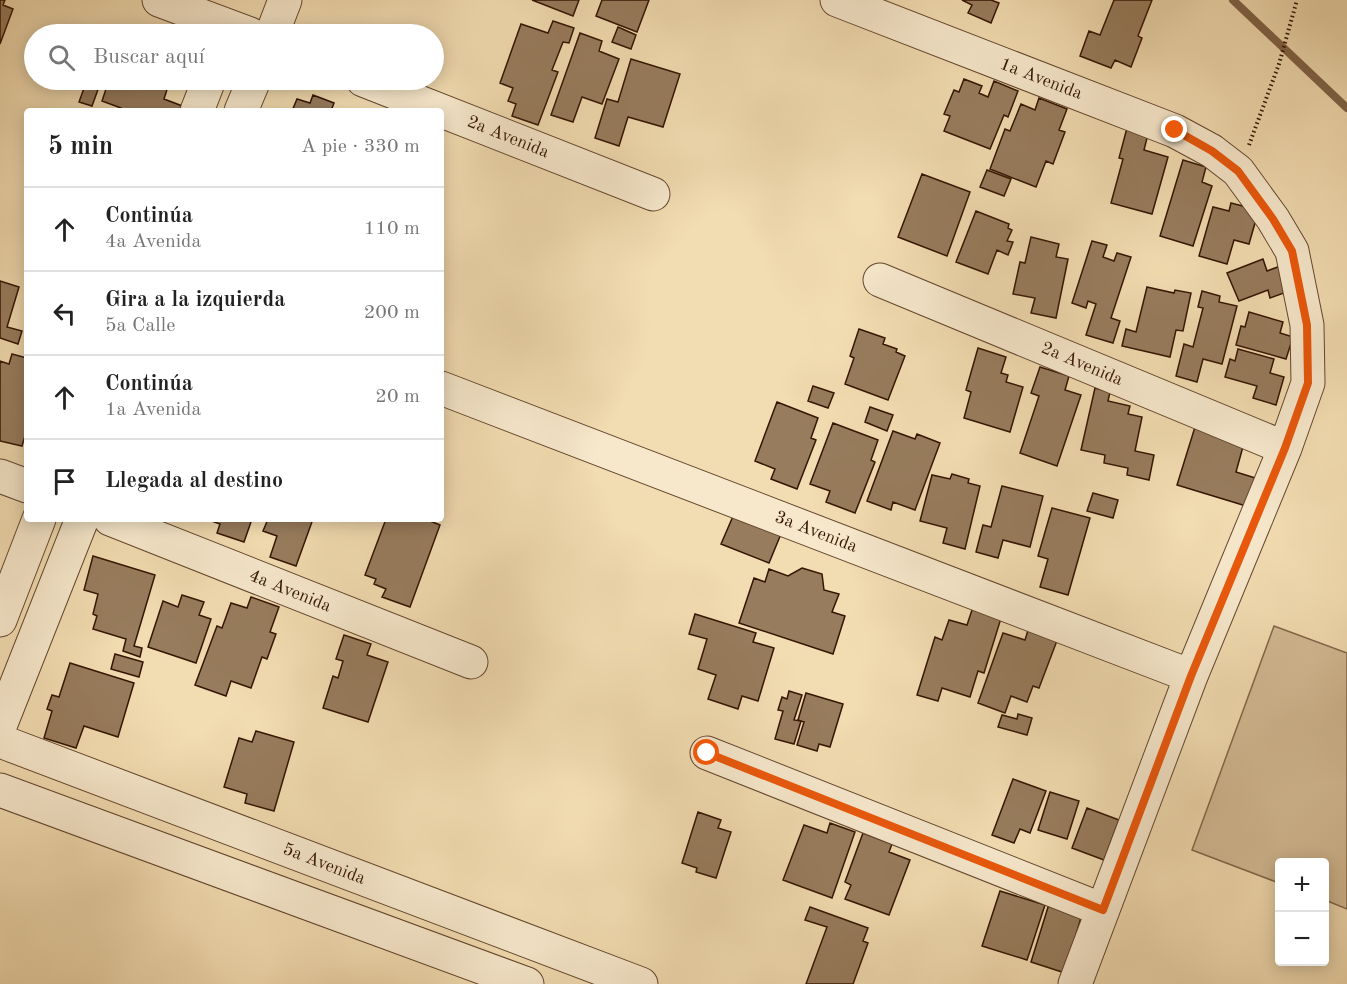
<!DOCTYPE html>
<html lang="es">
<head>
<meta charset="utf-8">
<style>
	:root { --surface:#fff; --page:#f2f2f2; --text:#222; --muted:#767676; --line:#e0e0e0 }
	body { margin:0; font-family:"Old Standard TT",serif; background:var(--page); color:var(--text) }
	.controls { position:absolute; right:18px; bottom:18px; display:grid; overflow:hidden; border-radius:6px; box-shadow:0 3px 15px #0003 }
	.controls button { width:54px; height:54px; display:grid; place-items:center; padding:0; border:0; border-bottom:2px solid var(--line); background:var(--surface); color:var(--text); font:30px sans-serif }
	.stop { position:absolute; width:18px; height:18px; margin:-14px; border:4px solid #ea580c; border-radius:50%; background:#fff }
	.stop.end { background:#ea580c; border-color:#fff; box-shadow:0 2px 6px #0008 }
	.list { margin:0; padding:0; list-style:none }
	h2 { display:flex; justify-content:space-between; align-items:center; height:78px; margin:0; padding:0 24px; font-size:26px }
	h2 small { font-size:20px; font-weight:400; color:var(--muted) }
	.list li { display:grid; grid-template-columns:39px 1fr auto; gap:18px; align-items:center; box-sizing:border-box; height:84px; padding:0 24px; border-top:2px solid var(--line) }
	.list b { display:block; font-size:22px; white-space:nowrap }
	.list p { margin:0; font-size:20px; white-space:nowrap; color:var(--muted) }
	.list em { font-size:20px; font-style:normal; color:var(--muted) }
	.icon { flex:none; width:33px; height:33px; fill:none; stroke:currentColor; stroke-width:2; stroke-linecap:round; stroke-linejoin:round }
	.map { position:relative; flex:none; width:1347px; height:984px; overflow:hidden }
	.search { position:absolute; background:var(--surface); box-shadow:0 3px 15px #0003; left:24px; top:24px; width:420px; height:66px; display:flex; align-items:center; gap:15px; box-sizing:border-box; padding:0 21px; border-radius:33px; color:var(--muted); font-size:22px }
	.panel { position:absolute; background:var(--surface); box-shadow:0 3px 15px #0003; left:24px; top:108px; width:420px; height:414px; border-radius:6px }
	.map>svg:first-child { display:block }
	.green { fill:#d2ba93; stroke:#84684b; stroke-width:1.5 }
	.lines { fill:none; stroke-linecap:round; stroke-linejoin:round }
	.stream { stroke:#806448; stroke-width:8 }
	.building { fill:#977c5d; stroke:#351503; stroke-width:1.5 }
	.minor-casing { stroke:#64472e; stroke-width:35 }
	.path { stroke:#351503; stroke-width:4; stroke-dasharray:1.5 3; stroke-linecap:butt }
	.minor { stroke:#f7e8cc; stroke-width:33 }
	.route { stroke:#ea580c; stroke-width:8 }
	.labels { text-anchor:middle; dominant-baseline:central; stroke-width:4.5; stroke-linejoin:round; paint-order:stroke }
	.street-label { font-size:18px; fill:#351503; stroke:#f7e8cc }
</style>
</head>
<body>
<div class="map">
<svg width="1347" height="984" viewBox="0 0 1347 984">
	<rect width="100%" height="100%" fill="#f2dcb1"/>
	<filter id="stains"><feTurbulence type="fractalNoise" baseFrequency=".00333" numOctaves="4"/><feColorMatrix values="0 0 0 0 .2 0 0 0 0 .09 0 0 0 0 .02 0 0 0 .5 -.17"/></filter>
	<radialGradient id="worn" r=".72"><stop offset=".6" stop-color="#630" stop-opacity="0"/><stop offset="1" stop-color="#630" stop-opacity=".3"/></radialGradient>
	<path class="green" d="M1274 626 1347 653V909L1325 900 1324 862H1280L1279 883 1192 850Z"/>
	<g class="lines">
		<path class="stream" d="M1233 0 1347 108"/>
	</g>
	<path class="building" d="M0 0H5L3 5 13 9 0 44Z
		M532 0H579L573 16Z
		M602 0H649L637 32 596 16Z
		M962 0H991L999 3 991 23 968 13 972 5Z
		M1114 0H1152L1138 36 1142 38 1131 67 1115 60 1111 68 1080 56 1089 31 1100 35Z
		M553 21 574 28 569 43 563 42 552 70 558 72 538 125 512 116 516 104 508 101 513 88 500 83 521 24 548 33Z
		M618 27 636 35 631 49 612 42Z
		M580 33 602 41 599 51 619 59 602 104 582 97 573 122 551 115Z
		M631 59 680 74 663 127 628 117 619 146 595 138 607 99 618 102Z
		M964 79 982 86 979 93 988 97 994 81 1018 91 1008 117 1004 115 990 149 944 131 950 116 944 114 954 90 959 92Z
		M87 80 100 84 92 106 79 102Z
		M109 80H170L164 99 185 107 183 111H120L121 108 102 101Z
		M313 95 334 103 331 111H292L297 99 310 103Z
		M1039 98 1067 109 1059 130 1065 132 1053 164 1046 161 1036 187 990 169 1005 129 1010 131 1021 104 1035 110Z
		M1127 128 1148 134 1144 150 1168 157 1152 214 1111 203 1123 159 1119 158Z
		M1183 160 1206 167 1202 182 1212 186 1193 246 1160 236Z
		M987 170 1011 179 1004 196 980 187Z
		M922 174 970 192 947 256 898 237Z
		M1231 203 1254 209 1257 216 1249 244 1234 240 1227 264 1199 256 1213 207 1229 211Z
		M976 211 1009 224 1008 228 1012 230 1007 241 1013 242 1008 255 997 250 988 274 956 262Z
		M1031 237 1059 244 1056 257 1068 259 1056 318 1031 313 1035 298 1013 294 1020 262 1025 263Z
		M1092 241 1107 245 1103 257 1114 261 1117 253 1131 257 1111 318 1120 321 1113 343 1086 335 1096 304 1088 301 1086 308 1072 303Z
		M1263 259 1267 271 1283 265 1292 290 1270 298 1268 290 1239 301 1227 273Z
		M0 281 19 287 7 327 22 331 18 344 0 338Z
		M1147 287 1174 293 1175 290 1191 293 1183 331 1176 330 1170 357 1122 346 1126 329 1136 332Z
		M1202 291 1220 296 1219 302 1237 306 1222 364 1203 359 1197 382 1176 376 1184 344 1193 347 1203 308 1198 307Z
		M1249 312 1283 322 1280 333 1293 337 1286 359 1236 345 1241 326 1245 327Z
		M859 329 885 338 883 344 897 349 896 352 905 356 888 400 845 384 854 358 850 356Z
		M978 348 1006 357 1001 373 1008 375 1006 382 1023 387 1010 432 964 418 971 392 966 390Z
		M1238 349 1274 359 1270 373 1284 377 1276 405 1253 398 1257 386 1225 377 1230 359 1235 361Z
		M12 354 27 358V429L22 446 0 441V361L9 364Z
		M1040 367 1069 376 1065 390 1081 395 1057 466 1020 453 1039 396 1031 393Z
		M813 386 834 393 828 408 808 401Z
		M1095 388 1110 392 1108 401 1130 406 1128 414 1142 417 1135 451 1154 455 1149 480 1127 475 1128 468 1104 463 1105 455 1081 450Z
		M777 402 818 418 811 438 816 440 797 489 771 479 775 469 755 461Z
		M870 407 893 415 887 431 865 422Z
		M833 423 878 440 871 460 875 462 855 513 826 502 830 491 810 484Z
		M1195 427 1244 443 1236 472 1265 481 1256 509 1177 485Z
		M893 431 915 439 917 434 940 443 915 510 893 502 891 510 867 501Z
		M952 474 969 479 968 483 980 486 965 549 943 543 947 528 920 521 932 475 950 479Z
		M1002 486 1043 496 1030 547 1003 540 998 558 976 552 983 525 991 527Z
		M1093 493 1118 500 1113 518 1087 511Z
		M1052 508 1090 518 1068 595 1040 587 1048 559 1038 556Z
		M734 514 781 534 769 563 721 544Z
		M206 519H252L244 542 217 533 220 524Z
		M268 519H313L296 566 270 557 277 536 263 531Z
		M386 519H425L440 525 410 607 382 597 386 589 374 584 376 579 365 575Z
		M93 556 155 575 134 646 142 648 140 657 123 651 126 639 93 629 97 616 93 614 98 594 84 590Z
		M802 568 822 574 824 590 839 594 832 612 845 616 833 654 739 623 754 578 765 582 769 569 788 576Z
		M182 595 204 602 199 615 211 619 196 663 148 647 163 601 178 607Z
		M251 597 279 607 270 632 276 634 267 659 262 657 251 688 231 681 226 696 195 685 217 626 222 628 231 603 247 608Z
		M973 607 1002 615 984 673 978 671 970 697 942 688 938 701 917 695 935 637 942 640 949 620 967 625Z
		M695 614 756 633 753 642 774 648 758 701 742 696 738 709 708 699 716 675 698 669 707 639 689 634Z
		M1029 627 1058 638 1039 688 1033 686 1027 702 1011 696 1005 713 978 703 1003 633 1025 640Z
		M344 635 371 644 367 655 388 662 368 722 323 708 333 676 338 678 343 661 336 659Z
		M115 654 143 662 139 677 111 669Z
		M70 663 134 683 118 737 84 726 76 748 44 738 52 711 47 709 52 695 59 697Z
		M789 691 802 695 794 720 801 721 794 744 775 739 783 711 778 710 782 697 787 699Z
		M806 693 843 704 830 747 819 744 817 751 797 745 804 722 798 720Z
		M1018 714 1032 718 1027 735 998 727 1002 715 1017 719Z
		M256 731 294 742 274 811 245 803 247 794 224 787 239 738 252 742Z
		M1013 779 1046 791 1030 833 1020 829 1014 843 992 835Z
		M1050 792 1079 801 1067 839 1038 830Z
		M1087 808 1119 820 1104 860 1072 848Z
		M698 812 721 820 718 828 731 832 716 878 696 872 697 868 682 863Z
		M830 823 855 832 832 898 783 880 804 825 827 833Z
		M863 833 892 844 889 852 910 860 889 915 845 899 851 885 845 882Z
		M1000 891 1045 905 1027 960 982 946Z
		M1049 904 1082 914 1065 973 1031 962Z
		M810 907 868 928 863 941 868 943 853 984H806L827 927 805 920Z"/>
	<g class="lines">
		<defs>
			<path id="minor" d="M159 0 250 34
				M837 0 1175 131 1212 151 1238 171 1273 219 1292 251 1307 325 1308 383 1285 448 1191 676 1075 984
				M272 34 285 0
				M363 80 653 194
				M197 111 209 80
				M241 111 254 80
				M880 280 1285 448
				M441 388 1191 676
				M0 476 27 486
				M110 519 471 662
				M0 620 39 519
				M0 726 82 519
				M8 744 641 984
				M707 753 1103 910
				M0 790 527 984"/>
		</defs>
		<use href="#minor" class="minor-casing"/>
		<path class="path" d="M1249 145 1279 64 1297 0"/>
		<use href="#minor" class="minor"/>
	</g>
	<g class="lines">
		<path class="route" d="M707 753 1103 910 1191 676 1285 448 1308 383 1307 325 1292 251 1273 219 1238 171 1212 151 1175 130"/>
	</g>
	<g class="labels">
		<g class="street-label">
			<text transform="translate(1041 79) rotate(21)">1a Avenida</text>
			<text transform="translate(508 137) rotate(22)">2a Avenida</text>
			<text transform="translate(1082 364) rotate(23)">2a Avenida</text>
			<text transform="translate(816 532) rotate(21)">3a Avenida</text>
			<text transform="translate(290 591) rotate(22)">4a Avenida</text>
			<text transform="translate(324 864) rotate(21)">5a Avenida</text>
		</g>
	</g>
	<rect width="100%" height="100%" filter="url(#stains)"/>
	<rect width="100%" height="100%" fill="url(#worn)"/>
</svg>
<div class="controls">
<button>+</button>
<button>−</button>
</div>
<div class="stop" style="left:707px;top:753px"></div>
<div class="stop end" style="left:1175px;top:130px"></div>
<div class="search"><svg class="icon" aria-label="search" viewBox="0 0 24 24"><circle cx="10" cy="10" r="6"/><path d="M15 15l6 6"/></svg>Buscar aquí</div>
<section class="panel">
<h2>5 min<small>A pie · 330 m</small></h2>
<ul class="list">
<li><svg class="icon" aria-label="ahead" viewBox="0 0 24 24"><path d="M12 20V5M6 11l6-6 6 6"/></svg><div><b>Continúa</b><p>4a Avenida</p></div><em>110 m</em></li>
<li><svg class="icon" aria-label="left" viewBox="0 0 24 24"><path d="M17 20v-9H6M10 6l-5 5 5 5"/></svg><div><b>Gira a la izquierda</b><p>5a Calle</p></div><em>200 m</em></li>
<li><svg class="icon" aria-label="ahead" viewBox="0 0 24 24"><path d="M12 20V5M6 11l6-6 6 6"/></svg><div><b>Continúa</b><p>1a Avenida</p></div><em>20 m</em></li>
<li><svg class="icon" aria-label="arrive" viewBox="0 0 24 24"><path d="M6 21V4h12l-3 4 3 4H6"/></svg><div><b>Llegada al destino</b></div></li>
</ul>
</section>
</div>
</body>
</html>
